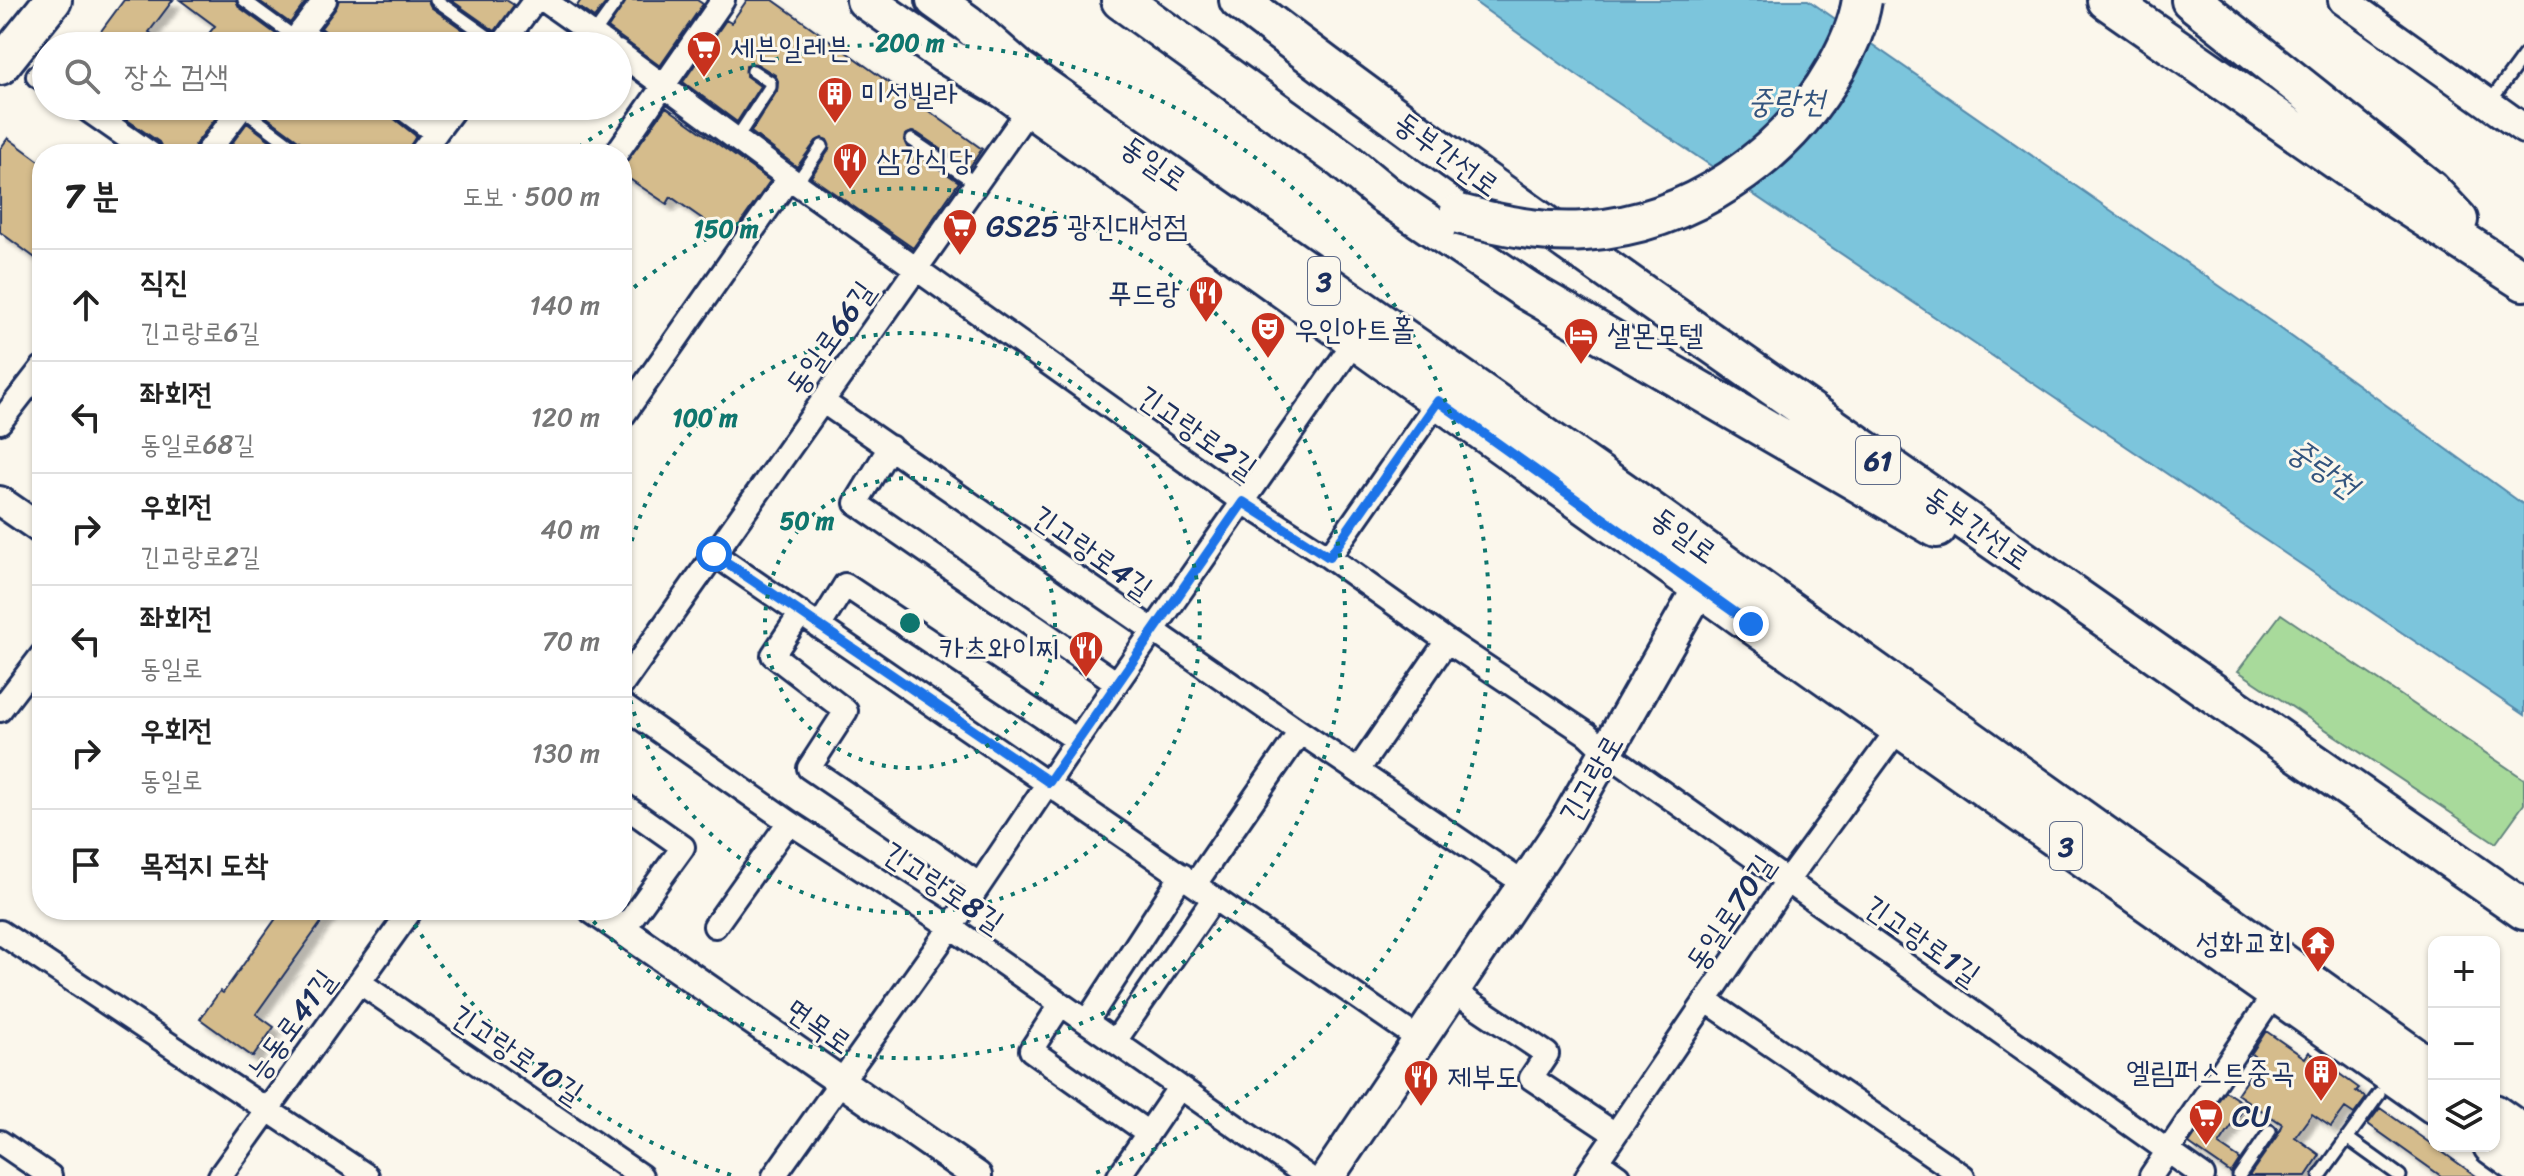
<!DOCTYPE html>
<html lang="ko">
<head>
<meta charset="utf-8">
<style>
	:root { --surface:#fff; --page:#f6f6f6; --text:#222; --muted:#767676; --line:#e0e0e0 }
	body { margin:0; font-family:Sriracha,"Poor Story",sans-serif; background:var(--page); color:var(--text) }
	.controls { position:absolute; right:24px; bottom:24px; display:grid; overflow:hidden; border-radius:16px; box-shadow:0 2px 6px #0004 }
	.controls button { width:72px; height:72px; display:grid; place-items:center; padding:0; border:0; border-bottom:2px solid var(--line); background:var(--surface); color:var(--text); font:40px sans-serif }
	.stop { position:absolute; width:24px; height:24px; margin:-18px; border:6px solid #1a73e8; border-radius:50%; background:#fff }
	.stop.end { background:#1a73e8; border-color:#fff; box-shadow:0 2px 8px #0008 }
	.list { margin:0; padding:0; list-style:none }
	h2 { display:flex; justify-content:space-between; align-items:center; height:104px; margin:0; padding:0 32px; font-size:34px }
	h2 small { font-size:26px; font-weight:400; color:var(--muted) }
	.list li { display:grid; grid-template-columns:52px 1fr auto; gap:24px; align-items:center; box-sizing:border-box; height:112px; padding:0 32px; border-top:2px solid var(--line) }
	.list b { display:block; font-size:30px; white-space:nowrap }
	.list p { margin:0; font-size:26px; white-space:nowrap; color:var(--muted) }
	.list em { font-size:26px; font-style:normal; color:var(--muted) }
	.icon { flex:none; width:44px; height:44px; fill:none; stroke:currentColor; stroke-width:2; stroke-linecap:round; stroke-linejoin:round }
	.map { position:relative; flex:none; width:2524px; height:1176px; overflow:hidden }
	.search { position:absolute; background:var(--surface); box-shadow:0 2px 6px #0004; left:32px; top:32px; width:600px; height:88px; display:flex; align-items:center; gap:20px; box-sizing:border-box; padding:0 28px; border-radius:44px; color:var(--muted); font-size:30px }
	.panel { position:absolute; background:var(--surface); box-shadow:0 2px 6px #0004; left:32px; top:144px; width:600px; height:776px; border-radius:32px }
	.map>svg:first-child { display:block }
	.green { fill:#a8da9b; stroke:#62847c; stroke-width:2 }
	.water { fill:#7cc5dc; stroke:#5589aa; stroke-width:2 }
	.building { fill:#d5bc8c; stroke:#1b2f5e; stroke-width:2; filter:url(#shadow) }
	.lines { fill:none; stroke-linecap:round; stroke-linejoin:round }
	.service-casing { stroke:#1b2f5e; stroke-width:17 }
	.minor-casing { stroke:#1b2f5e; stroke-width:28 }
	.tertiary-casing { stroke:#1b2f5e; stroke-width:34 }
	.secondary-casing { stroke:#1b2f5e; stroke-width:38 }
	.primary-casing { stroke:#1b2f5e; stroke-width:42 }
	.trunk-casing { stroke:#1b2f5e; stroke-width:44 }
	.service { stroke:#fbf7ec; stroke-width:11 }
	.minor { stroke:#fbf7ec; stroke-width:22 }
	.tertiary { stroke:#fbf7ec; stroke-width:28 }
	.secondary { stroke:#fbf7ec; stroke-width:32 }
	.primary { stroke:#fbf7ec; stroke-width:36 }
	.trunk { stroke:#fbf7ec; stroke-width:38 }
	.trunk-bridge-casing { stroke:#1b2f5e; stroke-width:44; stroke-linecap:butt }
	.trunk-bridge { stroke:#fbf7ec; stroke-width:38 }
	.route { stroke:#1a73e8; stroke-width:10 }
	.ring { fill:none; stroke:#0f766e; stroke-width:4; stroke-dasharray:4 8 }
	.labels { text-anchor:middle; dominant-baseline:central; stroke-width:6; stroke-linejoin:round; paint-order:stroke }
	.shield { fill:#fbf7ec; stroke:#5e6b89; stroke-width:2 }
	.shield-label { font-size:28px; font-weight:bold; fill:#1b2f5e }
	.poi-label { font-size:30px; fill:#1b2f5e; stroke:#fbf7ec; text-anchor:start }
	.street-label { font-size:30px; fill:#1b2f5e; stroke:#fbf7ec }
	.water-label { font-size:32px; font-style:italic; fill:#33547e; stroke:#fbf7ec }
	.centre { fill:#0f766e; stroke:#fbf7ec; stroke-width:4 }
	.ring-label { font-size:24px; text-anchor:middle; font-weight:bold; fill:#0f766e; stroke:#fbf7ec; stroke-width:6; stroke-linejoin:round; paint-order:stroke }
</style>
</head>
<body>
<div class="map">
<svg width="2524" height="1176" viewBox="0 0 2524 1176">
	<defs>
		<filter id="shadow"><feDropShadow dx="7" dy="7" stdDeviation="2" flood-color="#0004"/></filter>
	</defs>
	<rect width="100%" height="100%" fill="#fbf7ec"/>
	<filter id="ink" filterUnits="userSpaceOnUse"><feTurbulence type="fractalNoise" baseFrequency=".0125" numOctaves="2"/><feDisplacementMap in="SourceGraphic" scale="16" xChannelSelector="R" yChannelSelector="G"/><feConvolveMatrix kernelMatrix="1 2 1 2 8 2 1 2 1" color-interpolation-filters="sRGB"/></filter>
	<g filter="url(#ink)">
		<path class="green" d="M2281 614 2524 779V804L2496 843 2238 671Z"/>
		<path class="water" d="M1472 0H1808L2273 323 2524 505V715L1578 76Z"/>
		<path class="building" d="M124 0H173L149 32 168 46H90Z
			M180 0H236L239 7 280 37 276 46H218L206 37 215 26Z
			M258 0H307L290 23Z
			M339 0H428L431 7 486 46H335L330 35 321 28 336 8Z
			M451 0H506L514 5 495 31Z
			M581 0H608L594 18 577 6Z
			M626 0H697L703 4 660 66 608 28Z
			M747 0H773L982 149 969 168 917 133 912 132 905 135 904 140 907 147 959 182 913 248 811 177 829 150 827 140 822 138 816 141 797 167 751 132 777 91 778 81 775 75 757 64 746 66V76L760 86 737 122 683 82 726 20 731 23Z
			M107 106H225L195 145 192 154H165L159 142Z
			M257 106H384L392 117 416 136 406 154H309L306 146 256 109Z
			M666 107 770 181 730 238 671 197 667 204 622 174V168Z
			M247 123 288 154H239L230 146Z
			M8 138 42 163V263L0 232V149Z
			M282 910H330L256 1014 274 1027 253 1057 200 1019 220 991 223 993Z
			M2266 1031 2305 1058 2309 1052 2359 1088 2356 1091 2366 1098 2354 1114 2345 1108 2331 1127 2312 1114 2295 1137 2320 1155 2306 1176H2249L2277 1136 2282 1124 2237 1094 2260 1060 2251 1054Z
			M2225 1091 2246 1105 2219 1145 2240 1159 2231 1173 2189 1144Z
			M2380 1108 2434 1146 2476 1176H2441L2368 1124Z"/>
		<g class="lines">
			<defs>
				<path id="service" d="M244 0 296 38
					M436 0 501 46
					M593 35 618 0
					M2489 103 2524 55
					M241 108 301 153
					M736 139 770 87V82L753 71
					M912 140 977 184
					M796 184 822 146
					M2347 1138 2400 1176
					M2239 1176 2270 1131
					M2320 1176 2379 1094"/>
				<path id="minor" d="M544 0 609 46
					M301 31 321 46
					M290 46 325 0
					M501 46 535 0
					M618 52 789 178 1243 502 1329 557 1447 641 1587 734 1607 753 2203 1176
					M38 76 46 81
					M82 106 151 154
					M400 106 436 133
					M206 154 243 106
					M420 154 456 106
					M616 154 723 0
					M822 401 1300 732 1526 885
					M622 417 789 178
					M0 422 42 368
					M890 447 856 503 1117 683
					M714 554 1420 1040
					M1329 557 1438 401
					M801 613 773 655 846 711 809 768 979 884
					M819 627 845 585 1077 740
					M622 685 1029 109
					M622 705 789 822 951 927 1307 1176
					M0 710 42 655
					M1358 770 1447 641
					M622 804 683 847 623 930
					M1195 884 1300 732
					M715 926 789 822
					M0 932 367 1176
					M359 982 641 1176
					M1453 991 1547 1054 1531 1078 1615 1134
					M1707 1001 1963 1176
					M1061 1004 1031 1050 1148 1133
					M1087 1021 1182 875
					M1115 1041 1214 898
					M0 1142 50 1176
					M1597 1161 1618 1176
					M220 1176 411 910
					M774 1176 951 927 1077 740 1355 341
					M1119 1176 1179 1088
					M1587 1176 1787 881 1899 728
					M2151 1176 2275 993"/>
				<path id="tertiary" d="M2343 0 2524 129
					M0 501 42 530
					M594 910 977 1176"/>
				<path id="secondary" d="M1328 1176 1567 821 1712 566"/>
				<path id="primary" d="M865 0 943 54 1003 89 1751 624 2434 1105
					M935 0 967 23 1019 69 1622 490 2434 1070
					M0 66 53 0
					M2494 1113 2524 1134
					M2492 1146 2524 1169"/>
				<path id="trunk" d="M1121 0 1343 160 1384 194 1528 291 1937 528
					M1239 0C1394 119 1553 231 1713 344 1982 533 2254 720 2524 910
					M2107 0 2347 167 2524 281
					M2191 0 2430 190 2458 220"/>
			</defs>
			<use href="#service" class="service-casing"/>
			<use href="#minor" class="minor-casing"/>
			<use href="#tertiary" class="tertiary-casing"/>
			<use href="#secondary" class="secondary-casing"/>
			<use href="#primary" class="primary-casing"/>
			<use href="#trunk" class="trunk-casing"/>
			<use href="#service" class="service"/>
			<use href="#minor" class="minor"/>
			<use href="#tertiary" class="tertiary"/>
			<use href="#secondary" class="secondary"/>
			<use href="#primary" class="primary"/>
			<use href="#trunk" class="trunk"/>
			<defs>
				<path id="trunk-bridge" d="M1459 214C1501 225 1541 234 1585 231 1689 224 1786 157 1836 68 1848 46 1858 25 1862 0"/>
			</defs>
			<use href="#trunk-bridge" class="trunk-bridge-casing"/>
			<use href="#trunk-bridge" class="trunk-bridge"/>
		</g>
	</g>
	<g class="lines" filter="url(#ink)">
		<path class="route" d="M714 554 1049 782 1243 502 1329 557 1438 401 1751 624"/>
	</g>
	<g class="ring">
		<circle cx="910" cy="623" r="145"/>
		<path d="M622 588A290 290 0 1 1 622 658"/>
		<path d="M625 295A435 435 0 1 1 584 911"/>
		<path d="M731 1175A580 580 0 0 1 408 913M569 154A580 580 0 1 1 1089 1175"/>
	</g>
	<defs>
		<symbol id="supermarket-pin" viewBox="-11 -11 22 30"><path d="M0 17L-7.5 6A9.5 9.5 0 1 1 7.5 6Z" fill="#c8321e" stroke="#fbf7ec"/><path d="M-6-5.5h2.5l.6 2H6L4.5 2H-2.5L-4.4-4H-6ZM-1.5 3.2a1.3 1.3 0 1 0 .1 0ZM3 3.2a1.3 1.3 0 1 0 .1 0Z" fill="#fff"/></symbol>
		<symbol id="building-pin" viewBox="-11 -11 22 30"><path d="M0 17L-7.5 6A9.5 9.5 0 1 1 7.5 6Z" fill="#c8321e" stroke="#fbf7ec"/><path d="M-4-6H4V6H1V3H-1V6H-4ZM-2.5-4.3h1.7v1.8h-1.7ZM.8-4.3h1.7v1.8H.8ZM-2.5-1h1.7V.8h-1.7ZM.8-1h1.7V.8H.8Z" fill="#fff"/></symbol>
		<symbol id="restaurant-pin" viewBox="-11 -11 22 30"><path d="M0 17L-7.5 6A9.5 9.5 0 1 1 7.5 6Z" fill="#c8321e" stroke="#fbf7ec"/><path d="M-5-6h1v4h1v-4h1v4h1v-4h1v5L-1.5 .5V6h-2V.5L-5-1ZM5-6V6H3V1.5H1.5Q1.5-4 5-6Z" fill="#fff"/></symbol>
		<symbol id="theatre-pin" viewBox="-11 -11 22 30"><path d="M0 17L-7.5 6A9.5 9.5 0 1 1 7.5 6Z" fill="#c8321e" stroke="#fbf7ec"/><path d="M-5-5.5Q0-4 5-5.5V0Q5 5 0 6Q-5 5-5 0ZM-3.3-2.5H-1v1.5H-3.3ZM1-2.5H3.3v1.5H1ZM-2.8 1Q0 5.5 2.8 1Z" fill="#fff"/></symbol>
		<symbol id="hotel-pin" viewBox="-11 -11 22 30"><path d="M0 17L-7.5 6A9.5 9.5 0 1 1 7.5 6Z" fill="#c8321e" stroke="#fbf7ec"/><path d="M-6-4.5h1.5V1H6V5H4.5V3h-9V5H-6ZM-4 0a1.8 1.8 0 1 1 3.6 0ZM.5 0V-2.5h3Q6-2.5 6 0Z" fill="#fff"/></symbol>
		<symbol id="temple-pin" viewBox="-11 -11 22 30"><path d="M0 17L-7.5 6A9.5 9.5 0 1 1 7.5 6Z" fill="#c8321e" stroke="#fbf7ec"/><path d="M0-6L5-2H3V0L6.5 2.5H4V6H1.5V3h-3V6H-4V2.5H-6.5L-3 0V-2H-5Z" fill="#fff"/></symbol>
	</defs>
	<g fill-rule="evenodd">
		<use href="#supermarket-pin" x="684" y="28" width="40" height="54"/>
		<use href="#building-pin" x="815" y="74" width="40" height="54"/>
		<use href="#restaurant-pin" x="830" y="140" width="40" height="54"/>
		<use href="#supermarket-pin" x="940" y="206" width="40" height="54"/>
		<use href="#restaurant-pin" x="1186" y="273" width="40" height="54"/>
		<use href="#theatre-pin" x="1248" y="309" width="40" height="54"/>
		<use href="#hotel-pin" x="1561" y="315" width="40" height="54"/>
		<use href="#restaurant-pin" x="1066" y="628" width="40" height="54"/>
		<use href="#temple-pin" x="2298" y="923" width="40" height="54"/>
		<use href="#building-pin" x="2301" y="1052" width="40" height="54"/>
		<use href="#restaurant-pin" x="1401" y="1057" width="40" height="54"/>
		<use href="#supermarket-pin" x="2186" y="1096" width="40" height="54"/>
	</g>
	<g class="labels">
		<g class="shield">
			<rect x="1308" y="257" width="32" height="48" rx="6"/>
			<rect x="1856" y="436" width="44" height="48" rx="6"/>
			<rect x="2050" y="822" width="32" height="48" rx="6"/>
		</g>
		<g class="shield-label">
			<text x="1324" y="281">3</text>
			<text x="1878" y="460">61</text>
			<text x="2066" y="846">3</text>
		</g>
		<g class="poi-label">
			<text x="730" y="48">세븐일레븐</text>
			<text x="861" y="94">미성빌라</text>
			<text x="876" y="160">삼강식당</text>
			<text x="986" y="226">GS25 광진대성점</text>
			<text x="1180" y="293" text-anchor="end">푸드랑</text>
			<text x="1294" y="329">우인아트홀</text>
			<text x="1607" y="335">샐몬모텔</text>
			<text x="1060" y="648" text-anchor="end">카츠와이찌</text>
			<text x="2292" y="943" text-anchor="end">성화교회</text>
			<text x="2295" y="1072" text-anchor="end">엘림퍼스트중곡</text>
			<text x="1447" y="1077">제부도</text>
			<text x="2232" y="1116">CU</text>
		</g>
		<g class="street-label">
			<text transform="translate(1447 154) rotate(36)">동부간선로</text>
			<text transform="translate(1154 163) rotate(35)">동일로</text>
			<text transform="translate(830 338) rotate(-55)">동일로66길</text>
			<text transform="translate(1197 432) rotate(35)">긴고랑로2길</text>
			<text transform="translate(1977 528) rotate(35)">동부간선로</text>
			<text transform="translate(1684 535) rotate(36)">동일로</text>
			<text transform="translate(1092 552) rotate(35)">긴고랑로4길</text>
			<text transform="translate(1591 779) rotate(-60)">긴고랑로</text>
			<text transform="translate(943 887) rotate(34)">긴고랑로8길</text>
			<text transform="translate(1730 913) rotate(-56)">동일로70길</text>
			<text transform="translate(1922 940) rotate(35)">긴고랑로1길</text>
			<text transform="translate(291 1025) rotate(-54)">능동로41길</text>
			<text transform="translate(819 1026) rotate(35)">면목로</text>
			<text transform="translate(517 1054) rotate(34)">긴고랑로10길</text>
		</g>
		<g class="water-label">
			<text x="1786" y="101">중랑천</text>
			<text transform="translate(2323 468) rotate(35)">중랑천</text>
		</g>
	</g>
	<circle cx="910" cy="623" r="12" class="centre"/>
	<g class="ring-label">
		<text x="910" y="51">200 m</text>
		<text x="726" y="237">150 m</text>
		<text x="705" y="426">100 m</text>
		<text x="807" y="529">50 m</text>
	</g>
</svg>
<div class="controls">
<button>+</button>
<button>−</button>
<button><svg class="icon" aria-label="layers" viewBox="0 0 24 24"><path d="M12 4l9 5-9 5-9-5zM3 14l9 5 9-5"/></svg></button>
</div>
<div class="stop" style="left:714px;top:554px"></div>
<div class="stop end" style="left:1751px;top:624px"></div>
<div class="search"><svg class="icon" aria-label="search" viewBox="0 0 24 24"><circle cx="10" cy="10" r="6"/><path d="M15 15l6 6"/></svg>장소 검색</div>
<section class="panel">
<h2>7 분<small>도보 · 500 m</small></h2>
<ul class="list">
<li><svg class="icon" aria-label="ahead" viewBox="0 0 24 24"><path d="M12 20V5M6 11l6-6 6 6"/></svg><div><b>직진</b><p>긴고랑로6길</p></div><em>140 m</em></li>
<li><svg class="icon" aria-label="left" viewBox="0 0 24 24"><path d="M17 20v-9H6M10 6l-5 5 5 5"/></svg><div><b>좌회전</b><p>동일로68길</p></div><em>120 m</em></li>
<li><svg class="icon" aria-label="right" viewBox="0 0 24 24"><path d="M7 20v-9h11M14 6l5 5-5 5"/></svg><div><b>우회전</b><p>긴고랑로2길</p></div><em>40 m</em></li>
<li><svg class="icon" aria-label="left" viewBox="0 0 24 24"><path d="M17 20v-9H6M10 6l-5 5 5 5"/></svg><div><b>좌회전</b><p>동일로</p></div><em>70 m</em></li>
<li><svg class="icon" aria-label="right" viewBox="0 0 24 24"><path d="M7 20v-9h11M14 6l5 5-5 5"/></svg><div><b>우회전</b><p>동일로</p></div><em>130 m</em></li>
<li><svg class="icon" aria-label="arrive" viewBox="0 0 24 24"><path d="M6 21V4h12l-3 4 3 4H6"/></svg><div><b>목적지 도착</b></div></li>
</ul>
</section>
</div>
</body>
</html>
